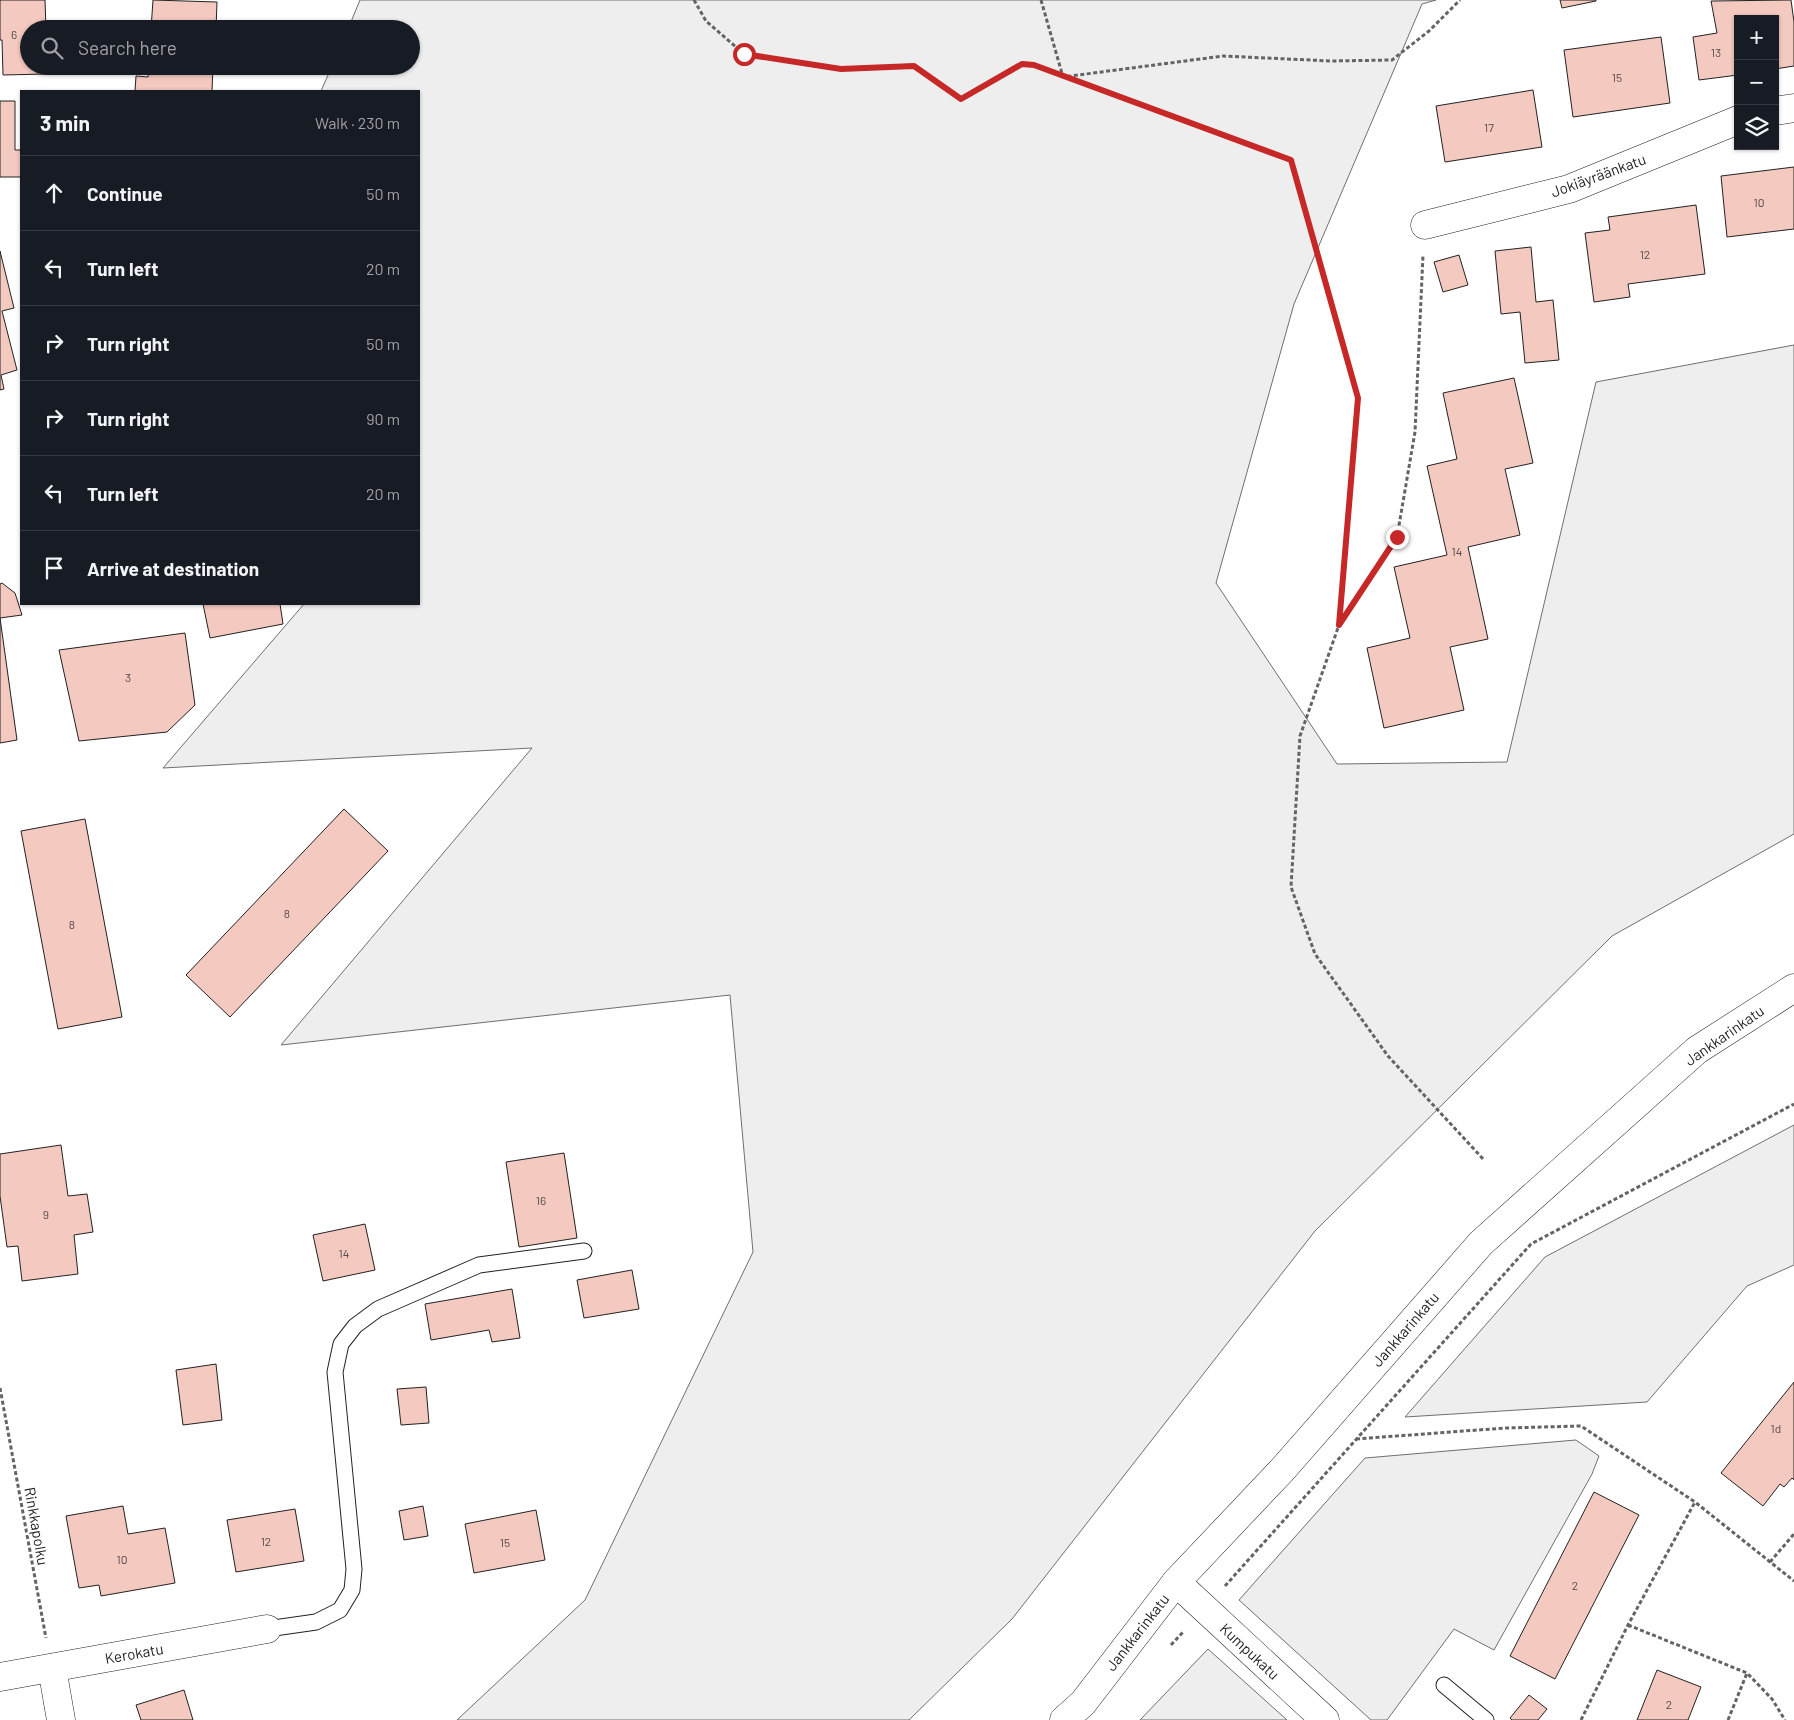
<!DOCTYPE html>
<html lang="en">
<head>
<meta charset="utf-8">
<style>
	:root { --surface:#171b24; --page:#242831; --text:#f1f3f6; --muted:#9ea1a6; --line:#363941 }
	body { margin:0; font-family:Barlow,sans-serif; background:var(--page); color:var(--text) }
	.controls { position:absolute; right:15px; top:15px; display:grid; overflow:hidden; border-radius:0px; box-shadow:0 1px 4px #0004 }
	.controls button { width:45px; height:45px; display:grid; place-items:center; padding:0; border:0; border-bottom:1px solid var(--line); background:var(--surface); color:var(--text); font:25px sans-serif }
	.stop { position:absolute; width:15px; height:15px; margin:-11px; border:4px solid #c62828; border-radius:50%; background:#fff }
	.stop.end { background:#c62828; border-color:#fff; box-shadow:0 1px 5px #0008 }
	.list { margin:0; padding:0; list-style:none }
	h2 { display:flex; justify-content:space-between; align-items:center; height:65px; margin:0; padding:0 20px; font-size:21px }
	h2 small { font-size:16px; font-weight:400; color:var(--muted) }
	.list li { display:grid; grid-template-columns:32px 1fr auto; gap:15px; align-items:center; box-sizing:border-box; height:75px; padding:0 20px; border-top:1px solid var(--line) }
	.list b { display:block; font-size:19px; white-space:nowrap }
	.list em { font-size:16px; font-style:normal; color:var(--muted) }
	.icon { flex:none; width:28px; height:28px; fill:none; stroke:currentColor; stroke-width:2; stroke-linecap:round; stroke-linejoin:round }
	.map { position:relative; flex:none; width:1794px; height:1720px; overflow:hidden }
	.search { position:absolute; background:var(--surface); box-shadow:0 1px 4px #0004; left:20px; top:20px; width:400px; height:55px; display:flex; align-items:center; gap:12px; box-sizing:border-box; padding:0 18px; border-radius:28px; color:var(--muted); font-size:19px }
	.panel { position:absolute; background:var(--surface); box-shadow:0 1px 4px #0004; left:20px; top:90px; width:400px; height:515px; border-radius:0px }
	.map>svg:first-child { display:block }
	.green { fill:#eee; stroke:#6f6f6f }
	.building { fill:#f3c9c0; stroke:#222 }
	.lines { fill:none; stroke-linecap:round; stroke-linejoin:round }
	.lane-casing { stroke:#222; stroke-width:17 }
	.street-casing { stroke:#222; stroke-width:29 }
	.secondary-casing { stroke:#222; stroke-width:29 }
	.path { stroke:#646464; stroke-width:3; stroke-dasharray:4 2.5; stroke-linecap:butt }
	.lane { stroke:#fff; stroke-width:15 }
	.street { stroke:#fff; stroke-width:28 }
	.secondary { stroke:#fff; stroke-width:28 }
	.route { stroke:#c62828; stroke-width:6 }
	.labels { text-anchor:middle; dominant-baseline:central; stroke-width:4; stroke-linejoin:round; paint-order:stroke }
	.number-label { font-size:12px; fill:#564c4a }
	.street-label { font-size:15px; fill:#222; stroke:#fff }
</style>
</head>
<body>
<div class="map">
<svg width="1794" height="1720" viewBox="0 0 1794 1720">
	<rect width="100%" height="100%" fill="#fff"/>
	<path class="green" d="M360 0H1436L1422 4 1294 304 1216 583 1337 764 1507 762 1596 382 1794 345V834L1612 936 1315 1231 1012 1619 909 1720H457L585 1600 753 1252 730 995 281 1045 532 748 163 768 304 604H419V91H321L332 66H411V29H348Z
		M1794 1125V1265L1747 1286 1647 1402 1405 1417 1545 1257Z
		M1576 1440 1599 1456 1592 1474 1494 1650 1454 1629 1387 1720H1371L1239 1600 1365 1458Z
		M1208 1649 1287 1720H1140Z"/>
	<path class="building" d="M0 0H45L46 29H29V66H47V74L3 75 2 40H0Z
		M153 0 217 2 216 29H151Z
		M1560 0H1596V1L1562 8Z
		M1791 0 1794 22V66L1775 69V19H1738V75L1699 80 1693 37 1717 33 1711 1Z
		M1661 37 1670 103 1573 117 1564 50Z
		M149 66H213L212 91H135L136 76 148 77Z
		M1533 90 1542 147 1445 162 1436 106Z
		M0 101H15V150H21V177H0Z
		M1794 167V229L1727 237 1721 176Z
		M1696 205 1705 274 1628 284 1630 297 1594 302 1585 233 1610 230 1608 217Z
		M1531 247 1536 302 1553 300 1559 360 1525 363 1520 312 1501 314 1495 251Z
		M0 251 14 308 2 311 17 370 1 375 4 389 0 390Z
		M1459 255 1468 285 1443 292 1434 262Z
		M1514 378 1533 463 1505 469 1520 535 1468 547 1488 639 1450 647 1464 710 1384 728 1367 648 1410 638 1394 567 1447 555 1427 466 1457 459 1443 393Z
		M2 583 15 593 22 615 0 618 17 740 0 743V584Z
		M203 604H280L283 624 210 638Z
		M185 633 195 705 167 732 79 741 59 650Z
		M344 809 388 851 230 1017 186 975Z
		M85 819 122 1017 58 1029 21 831Z
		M61 1145 68 1196 87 1194 93 1232 74 1235 78 1274 22 1281 18 1246 7 1247 0 1196V1154Z
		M564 1153 577 1238 519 1247 506 1162Z
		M365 1224 375 1270 323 1281 313 1235Z
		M632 1270 639 1309 584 1318 577 1280Z
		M512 1289 520 1338 492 1342 489 1330 431 1340 425 1304Z
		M216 1364 222 1420 183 1425 176 1370Z
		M1794 1382V1480L1792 1478 1784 1487 1780 1484 1763 1506 1721 1473Z
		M426 1387 429 1423 401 1425 397 1389Z
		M1594 1492 1639 1515 1555 1679 1510 1656Z
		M123 1506 128 1534 165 1528 175 1583 101 1596 99 1585 79 1588 66 1516Z
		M423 1506 428 1536 404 1540 399 1511Z
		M295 1509 304 1561 236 1572 227 1520Z
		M536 1510 545 1560 474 1573 465 1524Z
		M1657 1670 1701 1687 1688 1720H1637Z
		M184 1690 193 1720H141L136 1705Z
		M1529 1695 1547 1709 1538 1720H1512L1510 1718Z"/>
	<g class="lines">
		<defs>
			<path id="lane" d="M267 1629 316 1622 340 1610 352 1590 354 1569 335 1372 341 1344 355 1326 378 1309 479 1265 584 1251
				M1444 1685 1486 1720"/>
			<path id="street" d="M1775 111 1794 108
				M1425 225 1569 189 1738 120
				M1176 1582 1325 1720
				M52 1668 61 1720
				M0 1677 267 1629"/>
			<path id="secondary" d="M1064 1720 1083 1703 1176 1582 1283 1469 1481 1243 1697 1050 1794 988"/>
		</defs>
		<use href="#lane" class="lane-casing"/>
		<use href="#street" class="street-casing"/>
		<use href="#secondary" class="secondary-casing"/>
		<path class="path" d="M694 0 706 21 744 54 841 69 914 67 961 99 1022 64 1034 65 1291 160 1358 398 1339 625 1300 736 1291 887 1315 954 1388 1056 1484 1160
			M1041 0 1063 77 1223 56 1331 61 1392 60 1429 31 1460 0
			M1339 625 1397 537 1415 432 1423 255
			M0 1388 46 1638
			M1356 1439 1505 1428 1581 1426 1695 1502 1794 1581
			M1770 1562 1794 1534
			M1225 1586 1531 1244 1794 1104
			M1628 1625 1747 1673 1772 1699 1785 1720
			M1171 1645 1184 1631
			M1581 1720 1628 1625 1695 1502
			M1728 1720 1747 1673"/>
		<use href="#lane" class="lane"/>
		<use href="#street" class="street"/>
		<use href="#secondary" class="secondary"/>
	</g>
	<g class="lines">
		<path class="route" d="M744 54 841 69 914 66 961 99 1022 64 1034 65 1291 160 1358 398 1339 625 1397 537"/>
	</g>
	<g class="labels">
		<g class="number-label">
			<text x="14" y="34">6</text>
			<text x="1716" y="52">13</text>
			<text x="1617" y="77">15</text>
			<text x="1489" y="127">17</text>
			<text x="1759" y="202">10</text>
			<text x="1645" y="254">12</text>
			<text x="1457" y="551">14</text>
			<text x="128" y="677">3</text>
			<text x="287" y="913">8</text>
			<text x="72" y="924">8</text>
			<text x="541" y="1200">16</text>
			<text x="46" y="1214">9</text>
			<text x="344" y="1253">14</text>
			<text x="1776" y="1428">1d</text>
			<text x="266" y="1541">12</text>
			<text x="505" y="1542">15</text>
			<text x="122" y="1559">10</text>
			<text x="1575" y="1585">2</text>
			<text x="1669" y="1704">2</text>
		</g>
		<g class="street-label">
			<text transform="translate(1598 175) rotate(-20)">Jokiäyräänkatu</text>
			<text transform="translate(1724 1035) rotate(-35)">Jankkarinkatu</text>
			<text transform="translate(1405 1329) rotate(-49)">Jankkarinkatu</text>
			<text transform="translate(37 1526) rotate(80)">Rinkkapolku</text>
			<text transform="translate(1137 1632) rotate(-52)">Jankkarinkatu</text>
			<text transform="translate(1250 1651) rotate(43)">Kumpukatu</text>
			<text transform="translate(134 1653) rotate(-10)">Kerokatu</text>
		</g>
	</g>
</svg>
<div class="controls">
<button>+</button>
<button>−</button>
<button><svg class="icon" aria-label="layers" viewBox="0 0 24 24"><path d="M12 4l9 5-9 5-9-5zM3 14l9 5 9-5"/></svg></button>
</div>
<div class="stop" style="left:744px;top:54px"></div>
<div class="stop end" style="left:1397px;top:537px"></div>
<div class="search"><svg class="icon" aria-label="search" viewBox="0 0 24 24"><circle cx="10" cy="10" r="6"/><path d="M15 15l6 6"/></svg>Search here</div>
<section class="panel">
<h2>3 min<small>Walk · 230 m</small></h2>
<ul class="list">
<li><svg class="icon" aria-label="ahead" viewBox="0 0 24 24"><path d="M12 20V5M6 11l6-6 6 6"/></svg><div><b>Continue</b></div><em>50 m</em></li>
<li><svg class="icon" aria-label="left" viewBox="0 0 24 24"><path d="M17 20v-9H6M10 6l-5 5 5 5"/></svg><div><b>Turn left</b></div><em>20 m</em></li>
<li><svg class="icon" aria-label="right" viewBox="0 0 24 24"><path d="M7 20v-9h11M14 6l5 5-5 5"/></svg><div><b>Turn right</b></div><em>50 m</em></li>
<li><svg class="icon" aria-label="right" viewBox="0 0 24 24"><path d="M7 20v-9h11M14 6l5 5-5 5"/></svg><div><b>Turn right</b></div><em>90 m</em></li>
<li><svg class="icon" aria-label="left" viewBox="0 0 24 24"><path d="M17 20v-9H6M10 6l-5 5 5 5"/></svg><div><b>Turn left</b></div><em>20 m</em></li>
<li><svg class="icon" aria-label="arrive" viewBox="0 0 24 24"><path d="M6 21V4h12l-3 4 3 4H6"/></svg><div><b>Arrive at destination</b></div></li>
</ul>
</section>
</div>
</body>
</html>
